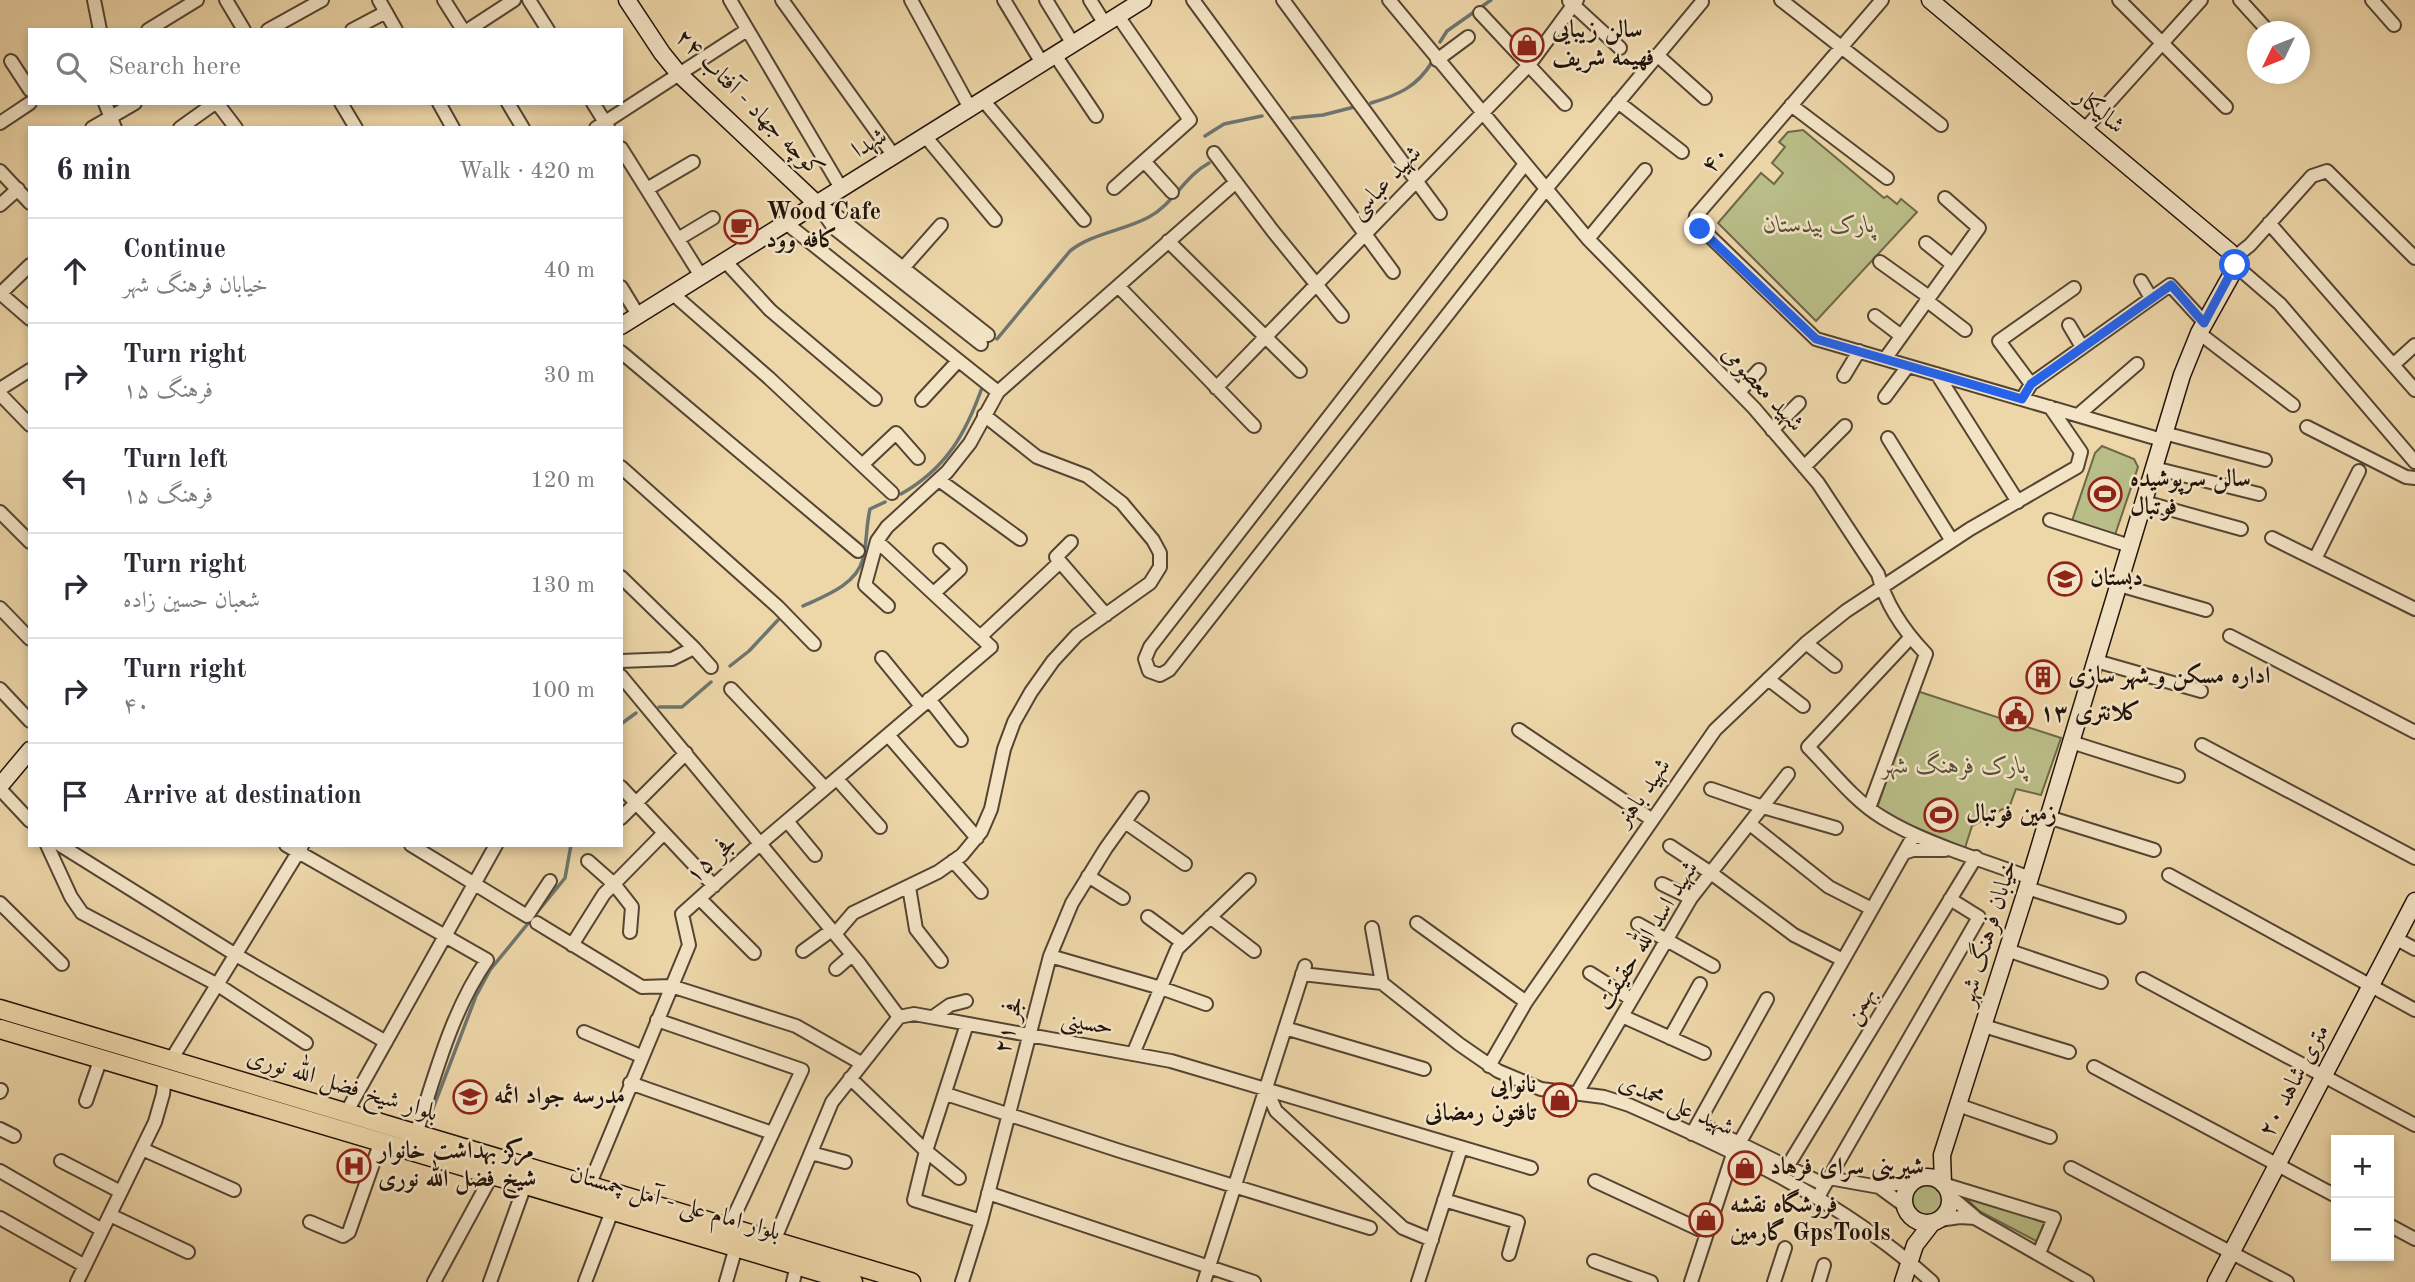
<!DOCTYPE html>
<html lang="en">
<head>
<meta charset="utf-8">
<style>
	:root { --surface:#fff; --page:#f2f2f3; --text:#2b2b33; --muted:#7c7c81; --line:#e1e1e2 }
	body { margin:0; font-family:"Old Standard TT",Amiri,serif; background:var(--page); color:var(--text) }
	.controls { position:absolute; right:21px; bottom:21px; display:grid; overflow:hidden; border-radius:0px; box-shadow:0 4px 10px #0003 }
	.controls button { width:63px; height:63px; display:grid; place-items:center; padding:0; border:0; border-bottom:2px solid var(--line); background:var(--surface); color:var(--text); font:35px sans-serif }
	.compass { position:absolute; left:2247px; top:21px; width:63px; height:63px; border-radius:50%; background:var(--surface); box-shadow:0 4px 10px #0003; rotate:227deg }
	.stop { position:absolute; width:21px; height:21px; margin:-16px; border:5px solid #2563eb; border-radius:50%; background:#fff }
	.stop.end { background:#2563eb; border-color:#fff; box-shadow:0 2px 7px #0008 }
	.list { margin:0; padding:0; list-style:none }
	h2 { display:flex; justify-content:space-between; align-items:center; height:91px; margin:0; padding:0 28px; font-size:30px }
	h2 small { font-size:23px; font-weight:400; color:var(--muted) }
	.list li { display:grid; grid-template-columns:46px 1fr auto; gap:21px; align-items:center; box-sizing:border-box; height:105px; padding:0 28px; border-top:2px solid var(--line) }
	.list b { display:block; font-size:26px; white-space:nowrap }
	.list p { margin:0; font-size:23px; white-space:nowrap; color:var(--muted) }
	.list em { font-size:23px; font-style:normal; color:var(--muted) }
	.icon { flex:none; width:38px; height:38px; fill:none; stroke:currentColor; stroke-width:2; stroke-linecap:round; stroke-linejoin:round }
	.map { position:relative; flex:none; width:2415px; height:1282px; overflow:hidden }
	.search { position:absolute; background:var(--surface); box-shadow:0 4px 10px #0003; left:28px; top:28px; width:595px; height:77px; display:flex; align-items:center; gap:18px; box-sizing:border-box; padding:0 24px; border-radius:0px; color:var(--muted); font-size:26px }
	.panel { position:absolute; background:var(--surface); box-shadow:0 4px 10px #0003; left:28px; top:126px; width:595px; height:721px; border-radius:0px }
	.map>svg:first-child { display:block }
	.green { fill:#b9bd87; stroke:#6d6848; stroke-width:2 }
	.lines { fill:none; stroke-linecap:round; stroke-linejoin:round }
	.stream { stroke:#6d7570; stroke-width:3.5 }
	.street-casing { stroke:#544432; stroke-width:16 }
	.secondary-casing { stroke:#21130a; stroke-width:19 }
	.primary-casing { stroke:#21130a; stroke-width:21 }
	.street { stroke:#f3e4c6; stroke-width:12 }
	.secondary { stroke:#f3e4c6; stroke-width:16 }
	.primary { stroke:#edd6a8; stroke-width:18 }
	.route { stroke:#2563eb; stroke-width:9 }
	.labels { text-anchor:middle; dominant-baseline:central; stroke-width:5; stroke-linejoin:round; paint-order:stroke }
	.poi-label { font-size:24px; font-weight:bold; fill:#21130a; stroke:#f3e4c6; text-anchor:start }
	.street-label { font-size:24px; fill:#21130a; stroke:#f3e4c6 }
	.park-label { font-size:24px; font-style:italic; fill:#564e36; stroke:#f3e4c6 }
</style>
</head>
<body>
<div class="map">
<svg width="2415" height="1282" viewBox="0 0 2415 1282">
	<rect width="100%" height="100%" fill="#edd6a8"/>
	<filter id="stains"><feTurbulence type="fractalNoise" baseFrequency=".00286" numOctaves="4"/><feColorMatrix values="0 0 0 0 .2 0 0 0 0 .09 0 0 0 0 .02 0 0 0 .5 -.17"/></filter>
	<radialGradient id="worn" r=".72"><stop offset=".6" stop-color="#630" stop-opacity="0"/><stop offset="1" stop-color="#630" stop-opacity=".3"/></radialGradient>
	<path class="green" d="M1803 130 1884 198 1887 196 1897 204 1901 199 1917 212 1816 321 1718 223 1761 173 1774 184 1783 173 1772 163 1785 147 1779 142 1788 132Z
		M2102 446 2134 459 2138 467 2115 535 2093 532 2072 521 2095 453Z
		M1917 691 2061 738 2041 795 2016 789 2010 805 1972 826 1965 848 1876 811Z
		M1904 1200a23 23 0 1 1 46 0a23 23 0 1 1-46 0Z
		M1970 1193 2052 1219 2042 1244 1979 1211 1968 1200Z"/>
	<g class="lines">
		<path class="stream" d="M1440 42 1447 31 1491 0
			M1371 103C1398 95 1417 87 1432 62
			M1292 118 1323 115 1358 106
			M1205 136 1224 124 1262 116
			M997 339 1070 251C1093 233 1123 231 1149 217 1173 204 1185 176 1209 163
			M901 494C947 468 966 433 983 385
			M803 606C825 596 856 585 863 559 867 543 866 526 870 509L885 502
			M730 666 749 651 778 620
			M659 707H682L711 682
			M621 724 636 713
			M429 1119 476 996 490 970 565 878 571 845"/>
		<defs>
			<path id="street" d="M94 0 100 30
				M226 0 244 30
				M379 0 396 30
				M444 0 463 30
				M529 0 548 30
				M730 0 841 188
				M782 0 894 156
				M911 0 970 108
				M1004 0 1042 63
				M1046 0 1073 44
				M1090 0 1105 24
				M1193 0 1393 272
				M1283 0 1440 213
				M1389 0 1588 239 1754 408 1818 483 1878 574C1886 606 1904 631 1926 654L1869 808
				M1781 0 1941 125
				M1882 0 1696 216 1695 222 1816 339 2162 440
				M2119 0 2226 107
				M2240 0 2269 32
				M2372 0 2394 25
				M1569 1 1620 48
				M1480 13 1565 104
				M148 30 197 0
				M268 30 322 0
				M352 30 386 12
				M468 30 514 0
				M1055 55 1096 116
				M1657 55 1705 98
				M1437 60 1468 37
				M11 61 30 90
				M983 100 1084 220
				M1618 102 1682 152
				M105 103 115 128
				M217 103 236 128
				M341 103 356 128
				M439 103 453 128
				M508 103 523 128
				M593 103 608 127
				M1791 105 1887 178
				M0 123 30 103
				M92 128 135 103
				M180 128 215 103
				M596 128 747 30
				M2084 130 2201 0
				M925 136 995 220
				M621 148 701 276
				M1214 153 1272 230 1342 316
				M1144 161 1172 192
				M1525 164 1150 647 1145 659 1149 671 1160 675 1169 670 1546 189 1702 2
				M0 171 30 203
				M1114 188 1190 120 1118 16
				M647 189 693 162
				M817 204 834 228 981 344
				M0 205 18 189
				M823 207 841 219 988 335
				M786 223 998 392
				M2269 223 2415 390
				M678 239 713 218
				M1588 239 1645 170
				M1168 241 1300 371
				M1926 243 1952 264
				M2240 253 2250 245 2312 176 2327 171 2415 258
				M725 261 770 310 875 399
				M1880 262 1929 297
				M2235 265 2280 304 2415 462
				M903 268 941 225
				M2141 281 2151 298
				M1118 286 1254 426
				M621 287 638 315
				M0 293 30 319
				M0 294 30 265
				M673 294 769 378 892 493
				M1926 300 1965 330
				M1875 316 1900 335
				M2069 325 2082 347
				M2199 333 2293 405
				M621 352 858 551
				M1885 359 1979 228 1945 198
				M2393 365 2415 345
				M1937 374 2018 502
				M1844 376 1859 351
				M2031 384 1999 341 2074 288
				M1216 388 1529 65 1577 0
				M0 389 30 370
				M1739 392 1759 370
				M0 394 30 425
				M1885 397 1908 366
				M2022 399 2031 384 2170 285 2204 322
				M922 400 958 361
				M2078 415 2137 364
				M2307 427 2406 477 2415 478
				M1772 430 1799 403
				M2164 433 2265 460
				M1888 438 1952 541
				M862 465 896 433 918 458
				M621 467 778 607 814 644
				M1804 467 1845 426
				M2154 468 2259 494
				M939 480 1020 539
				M2144 502 2241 529
				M0 512 30 542
				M2050 520 2130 546
				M2272 538 2415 609
				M1071 542 1056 557 1106 615
				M2315 559 2359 471
				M621 577 694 648 711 667
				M2119 585 2206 610
				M934 593 960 569 940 550
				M888 606 865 585 877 541 887 527 947 472 970 443 998 392 1236 182
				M0 608 30 639
				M2230 636 2415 732
				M980 637 1060 562
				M1910 638 1808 747C1831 770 1854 801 1883 818 1927 845 1981 859 2030 878
				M1806 643 1835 666
				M882 658 921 706
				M621 661 672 659 694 648
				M2096 661 2201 691
				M621 676 859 963 899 1017
				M1768 679 1803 706
				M0 689 30 721
				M731 689 825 788
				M929 699 961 740
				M1519 730 1651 819
				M888 735 977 838
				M2071 742 2178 776
				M2202 745 2415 858
				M837 779 880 827
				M621 787 714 886
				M0 789 30 821
				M1711 789 1763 807 1836 828
				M2048 817 2154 850
				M621 818 686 753
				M787 821 815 855
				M1125 822 1185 864
				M1750 824 1829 887 1872 909
				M47 845 71 897 82 913 218 985 306 1043
				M60 845 236 955 386 1042
				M286 845 487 960C452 1010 435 1075 416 1134
				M411 845 527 916 550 881
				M1670 846 1711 873 1794 935 1843 960
				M1904 853 1913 850H1945
				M588 861 614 884 632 907 630 932
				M953 861 981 892
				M2169 875 2415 1010
				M1088 876 1123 898
				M1662 884 1691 898
				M909 887 916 929 941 961
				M2027 888 2119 917
				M700 899 754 953
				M0 903 62 964
				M1148 917 1183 943
				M1210 917 1254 951
				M537 923 642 987 671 986 796 1026 861 1063
				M1417 923 1526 1002
				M1638 924 1713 966
				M1372 928 1382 983
				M835 934 853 913 938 872 962 855 981 832 991 809 1004 749 1014 722 1031 692 1053 661 1077 635 1150 583 1160 567V553L1153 540 1122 503 1087 476 1037 457 984 415
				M2395 938 2415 949
				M572 945 604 894 664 833
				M2007 950 2101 982
				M803 951 832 930
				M1050 956 1161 988 1206 1004
				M836 969 852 955
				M1590 973 1631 999
				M1302 974 1382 983 1459 1044 1498 1071 1541 1089 1604 1097 1629 1105C1736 1152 1845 1202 1932 1282
				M2143 979 2415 1125
				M1622 1016 1704 1053
				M899 1017 914 1014 1171 1061 1531 1168
				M933 1017 950 1005 966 1001
				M657 1020 802 1070 729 1227
				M967 1024 926 1151 914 1200 981 1221
				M1984 1026 2069 1052
				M1285 1028 1424 1069
				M584 1032 641 1056
				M1670 1038 1700 984
				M1133 1054 1177 949 1249 880
				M171 1060 302 846
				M1489 1066 1526 1002 1715 730 1806 643 1846 611 1970 529 2077 467 2081 452 2050 407
				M2094 1067 2336 1196
				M850 1078 926 1151 959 1178
				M630 1083 772 1133
				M1266 1089 1276 1111 1403 1228 1432 1240
				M0 1092 1 1090
				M1577 1093 1691 898 1788 774
				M946 1094 1120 1151 1370 1228
				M86 1101 101 1058
				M1958 1105 2050 1137
				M346 1113 496 845
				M1698 1123 1825 1185
				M0 1129 14 1136
				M1692 1134 1767 999
				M142 1149 234 1190
				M811 1153 845 1162
				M61 1161 121 1192
				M2071 1168 2287 1282
				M0 1171 102 1230
				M1781 1177 1976 857
				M1829 1178 1879 1187 1913 1181
				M1595 1181 1707 1233
				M1943 1184 2054 1218 2039 1253
				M589 1186 689 945 682 914 761 843 991 647 877 541
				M1879 1187 1905 1206
				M988 1193 1254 1282
				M1950 1196 1975 1217
				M1818 1197 1979 917 1950 899
				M1444 1200 1518 1222 1509 1254
				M110 1215 188 1252
				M0 1218 85 1266
				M1939 1220 1960 1217 1975 1218 2087 1282
				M310 1222 343 1236 349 1232 381 1141
				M2389 1225 2415 1239
				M774 1241 832 1102 899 1017
				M1594 1261 1651 1282
				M77 1282 155 1122 163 1094 165 1077
				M434 1282 492 1175
				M490 1282 525 1185
				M585 1282 612 1211
				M726 1282 736 1247
				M793 1282 797 1265
				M962 1282 981 1221 1050 956 1072 903 1106 848 1142 798
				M1204 1282 1305 966
				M1418 1282 1461 1148
				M1691 1282 1733 1154 1914 835
				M1774 1282 1785 1248
				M1819 1282 1824 1265"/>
			<path id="secondary" d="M627 0 662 53 679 74 817 204
				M1930 0 2230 252 2236 260 2233 272 2199 333 2182 375 2027 888 1942 1155 1943 1184
				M621 326 1143 0
				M0 786 30 750
				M1904 1200a23 23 0 1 1 46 0a23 23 0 1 1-46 0Z
				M1903 1282 1915 1245 1932 1223
				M2216 1282 2415 901"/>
			<path id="primary" d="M0 1009 911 1282
				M0 1029 853 1282"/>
		</defs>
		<use href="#street" class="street-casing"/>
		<use href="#secondary" class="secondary-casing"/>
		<use href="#primary" class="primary-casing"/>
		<use href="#street" class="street"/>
		<use href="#secondary" class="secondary"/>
		<use href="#primary" class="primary"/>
	</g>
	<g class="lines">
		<path class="route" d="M1700 229 1816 339 2022 399 2031 384 2171 285 2204 323 2235 265"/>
	</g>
	<defs>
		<symbol id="shop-ring" viewBox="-11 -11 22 22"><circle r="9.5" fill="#f3e4c6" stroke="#8f2418" stroke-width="1.5"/><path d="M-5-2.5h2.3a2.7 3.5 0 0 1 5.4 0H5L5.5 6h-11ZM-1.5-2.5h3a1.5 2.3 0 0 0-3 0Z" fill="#8f2418"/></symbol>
		<symbol id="cafe-ring" viewBox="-11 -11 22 22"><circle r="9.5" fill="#f3e4c6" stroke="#8f2418" stroke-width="1.5"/><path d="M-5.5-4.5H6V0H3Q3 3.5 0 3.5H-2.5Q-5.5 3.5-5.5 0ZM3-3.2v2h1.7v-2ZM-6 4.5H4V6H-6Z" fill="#8f2418"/></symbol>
		<symbol id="stadium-ring" viewBox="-11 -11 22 22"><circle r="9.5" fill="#f3e4c6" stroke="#8f2418" stroke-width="1.5"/><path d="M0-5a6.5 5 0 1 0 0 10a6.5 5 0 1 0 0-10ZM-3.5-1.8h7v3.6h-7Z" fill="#8f2418"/></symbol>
		<symbol id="school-ring" viewBox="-11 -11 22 22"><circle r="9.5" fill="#f3e4c6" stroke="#8f2418" stroke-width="1.5"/><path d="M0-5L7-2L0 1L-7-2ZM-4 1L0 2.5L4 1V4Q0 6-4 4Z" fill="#8f2418"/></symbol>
		<symbol id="building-ring" viewBox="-11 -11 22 22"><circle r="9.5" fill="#f3e4c6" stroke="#8f2418" stroke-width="1.5"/><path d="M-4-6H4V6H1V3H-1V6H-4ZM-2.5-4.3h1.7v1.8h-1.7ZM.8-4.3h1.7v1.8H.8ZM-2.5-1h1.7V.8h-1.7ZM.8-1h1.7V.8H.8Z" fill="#8f2418"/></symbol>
		<symbol id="civic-ring" viewBox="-11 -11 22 22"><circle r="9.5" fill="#f3e4c6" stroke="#8f2418" stroke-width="1.5"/><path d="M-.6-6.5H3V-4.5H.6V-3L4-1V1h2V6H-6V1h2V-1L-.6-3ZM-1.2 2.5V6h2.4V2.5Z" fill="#8f2418"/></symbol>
		<symbol id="hospital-ring" viewBox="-11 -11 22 22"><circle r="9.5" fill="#f3e4c6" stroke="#8f2418" stroke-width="1.5"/><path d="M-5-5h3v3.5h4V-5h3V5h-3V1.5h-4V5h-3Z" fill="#8f2418"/></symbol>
	</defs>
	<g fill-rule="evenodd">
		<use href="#shop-ring" x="1508" y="26" width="38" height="38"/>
		<use href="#cafe-ring" x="722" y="208" width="38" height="38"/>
		<use href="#stadium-ring" x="2086" y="475" width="38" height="38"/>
		<use href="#school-ring" x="2046" y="560" width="38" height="38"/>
		<use href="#building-ring" x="2024" y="658" width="38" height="38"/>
		<use href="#civic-ring" x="1997" y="695" width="38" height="38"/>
		<use href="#stadium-ring" x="1922" y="796" width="38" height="38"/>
		<use href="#school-ring" x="451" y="1078" width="38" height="38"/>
		<use href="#shop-ring" x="1541" y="1081" width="38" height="38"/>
		<use href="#hospital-ring" x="335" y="1147" width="38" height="38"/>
		<use href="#shop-ring" x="1726" y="1149" width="38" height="38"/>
		<use href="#shop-ring" x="1687" y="1201" width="38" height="38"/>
	</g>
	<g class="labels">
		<g class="poi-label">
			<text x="1552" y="31">سالن زیبایی<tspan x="1552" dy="28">فهیمه شریف</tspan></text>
			<text x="766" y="213">Wood Cafe<tspan x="766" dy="28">کافه وود</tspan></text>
			<text x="2130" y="480">سالن سرپوشیده<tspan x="2130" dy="28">فوتبال</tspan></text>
			<text x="2090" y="579">دبستان</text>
			<text x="2068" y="677">اداره مسکن و شهر سازی</text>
			<text x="2040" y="714">کلانتری ۱۳</text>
			<text x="1966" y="815">زمین فوتبال</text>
			<text x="1536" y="1086" text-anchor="end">نانوایی<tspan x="1536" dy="28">تافتون رمضانی</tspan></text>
			<text x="494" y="1097">مدرسه جواد ائمه</text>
			<text x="378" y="1152">مرکز بهداشت خانوار<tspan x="378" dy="28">شیخ فضل الله نوری</tspan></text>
			<text x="1770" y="1168">شیرینی سرای فرهاد</text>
			<text x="1730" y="1206">فروشگاه نقشه<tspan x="1730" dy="28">گارمین GpsTools</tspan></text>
		</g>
		<g class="street-label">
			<text transform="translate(749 104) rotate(45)">کوچه جهاد - آفتاب ۲۴</text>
			<text transform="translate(2099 112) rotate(40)">شالیکار</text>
			<text transform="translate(870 144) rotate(-32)">شهدا</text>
			<text transform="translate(1716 160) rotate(-49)">۴۰</text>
			<text transform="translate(1386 183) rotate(-46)">شهید عباسی</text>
			<text transform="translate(1762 389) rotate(47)">شهید معصومی</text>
			<text transform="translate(1644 793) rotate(-55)">شهید باهنر</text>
			<text transform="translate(712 860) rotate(-42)">فجر ۱۵</text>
			<text transform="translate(1989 933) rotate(-73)">خیابان فرهنگ شهر</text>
			<text transform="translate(1648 936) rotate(-58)">شهید اسد الله حقیقت</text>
			<text transform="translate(1861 1006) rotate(-59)">بهمن</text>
			<text transform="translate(1087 1024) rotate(10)">حسینی</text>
			<text transform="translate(1010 1025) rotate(-75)">فجر ۲۱</text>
			<text transform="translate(2295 1081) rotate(-62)">۲۰ متری شاهد</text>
			<text transform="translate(342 1086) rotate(17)">بلوار شیخ فضل الله نوری</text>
			<text transform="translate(1676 1106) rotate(23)">شهید علی محمدی</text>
			<text transform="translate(675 1204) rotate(16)">بلوار امام علی - آمل چمستان</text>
		</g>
		<g class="park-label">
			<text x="1819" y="226">پارک بیدستان</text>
			<text x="1954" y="767">پارک فرهنگ شهر</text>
		</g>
	</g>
	<rect width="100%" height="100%" filter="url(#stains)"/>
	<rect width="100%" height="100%" fill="url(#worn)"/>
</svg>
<div class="controls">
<button>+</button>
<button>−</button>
</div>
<svg class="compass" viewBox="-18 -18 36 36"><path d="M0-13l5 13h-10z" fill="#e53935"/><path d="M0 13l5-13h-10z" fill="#7c7c81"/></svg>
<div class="stop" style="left:2235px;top:265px"></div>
<div class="stop end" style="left:1700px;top:229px"></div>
<div class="search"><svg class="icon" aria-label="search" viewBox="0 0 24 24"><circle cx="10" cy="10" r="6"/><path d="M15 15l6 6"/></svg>Search here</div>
<section class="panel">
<h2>6 min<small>Walk · 420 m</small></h2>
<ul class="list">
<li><svg class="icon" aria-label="ahead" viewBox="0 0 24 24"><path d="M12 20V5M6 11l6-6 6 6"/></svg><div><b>Continue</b><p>خیابان فرهنگ شهر</p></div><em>40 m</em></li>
<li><svg class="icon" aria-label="right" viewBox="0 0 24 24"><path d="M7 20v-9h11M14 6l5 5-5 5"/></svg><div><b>Turn right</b><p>فرهنگ ۱۵</p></div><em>30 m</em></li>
<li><svg class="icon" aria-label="left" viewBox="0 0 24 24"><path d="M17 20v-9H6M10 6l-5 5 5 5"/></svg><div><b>Turn left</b><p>فرهنگ ۱۵</p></div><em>120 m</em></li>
<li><svg class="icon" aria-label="right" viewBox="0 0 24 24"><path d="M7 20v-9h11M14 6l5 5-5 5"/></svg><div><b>Turn right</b><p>شعبان حسین زاده</p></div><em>130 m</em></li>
<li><svg class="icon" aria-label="right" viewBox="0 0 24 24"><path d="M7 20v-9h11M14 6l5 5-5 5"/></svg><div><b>Turn right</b><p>۴۰</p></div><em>100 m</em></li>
<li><svg class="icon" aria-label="arrive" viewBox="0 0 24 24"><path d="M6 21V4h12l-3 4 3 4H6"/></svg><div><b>Arrive at destination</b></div></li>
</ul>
</section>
</div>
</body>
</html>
